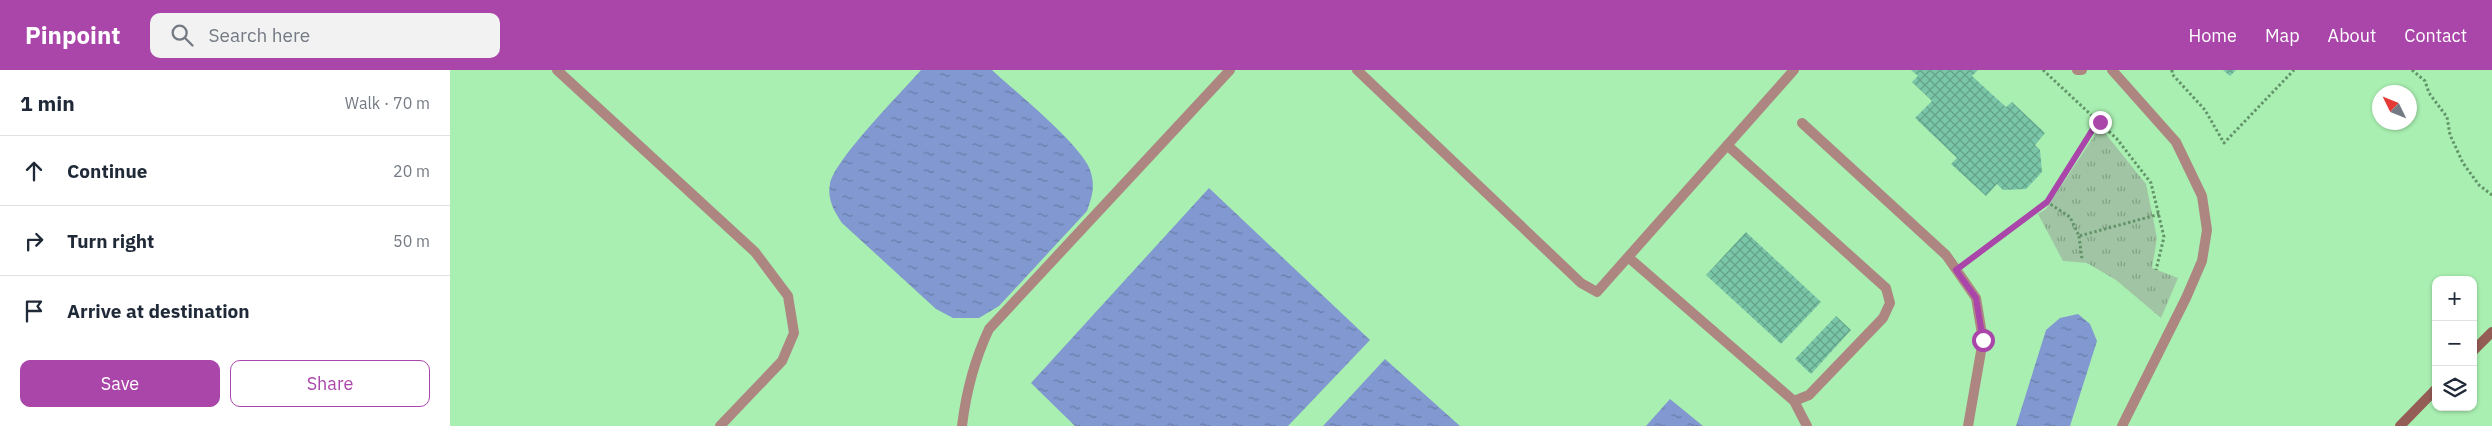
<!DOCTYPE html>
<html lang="en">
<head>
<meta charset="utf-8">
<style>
	:root { --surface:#fff; --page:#f2f2f3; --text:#1f2937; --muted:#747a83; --line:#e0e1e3; --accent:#aa45aa }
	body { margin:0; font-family:"IBM Plex Sans",sans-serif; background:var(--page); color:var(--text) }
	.controls { position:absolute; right:15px; bottom:15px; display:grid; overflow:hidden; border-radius:10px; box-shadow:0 1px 4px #0004 }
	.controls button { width:45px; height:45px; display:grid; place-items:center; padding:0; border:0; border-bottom:1px solid var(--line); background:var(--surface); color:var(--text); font:25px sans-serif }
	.compass { position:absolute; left:1922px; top:15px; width:45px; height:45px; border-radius:50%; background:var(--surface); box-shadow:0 1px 4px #0004; rotate:313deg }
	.stop { position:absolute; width:15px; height:15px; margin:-11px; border:4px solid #aa45aa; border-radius:50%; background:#fff }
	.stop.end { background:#aa45aa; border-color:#fff; box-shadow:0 1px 5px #0008 }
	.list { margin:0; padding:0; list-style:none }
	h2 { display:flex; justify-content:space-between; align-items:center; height:65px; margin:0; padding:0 20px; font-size:21px }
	h2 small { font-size:16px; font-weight:400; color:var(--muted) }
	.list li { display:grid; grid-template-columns:32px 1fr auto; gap:15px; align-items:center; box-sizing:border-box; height:70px; padding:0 20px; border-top:1px solid var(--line) }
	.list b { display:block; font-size:19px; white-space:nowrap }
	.list em { font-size:16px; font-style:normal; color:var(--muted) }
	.actions { display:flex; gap:10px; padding:15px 20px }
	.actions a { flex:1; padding:11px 0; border:1px solid var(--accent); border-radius:10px; text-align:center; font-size:18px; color:var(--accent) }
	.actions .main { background:var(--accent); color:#fff }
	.icon { flex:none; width:28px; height:28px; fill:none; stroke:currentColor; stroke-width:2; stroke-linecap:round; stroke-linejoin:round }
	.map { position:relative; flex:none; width:2042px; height:356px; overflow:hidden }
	header { display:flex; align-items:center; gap:30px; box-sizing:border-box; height:70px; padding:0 25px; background:var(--accent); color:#fff }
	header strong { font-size:24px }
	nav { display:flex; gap:28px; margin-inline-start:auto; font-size:18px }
	.search { width:350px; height:45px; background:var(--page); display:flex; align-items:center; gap:12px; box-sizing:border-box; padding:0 18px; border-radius:10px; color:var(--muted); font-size:19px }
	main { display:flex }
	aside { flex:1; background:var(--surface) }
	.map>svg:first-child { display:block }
	.grass { fill:url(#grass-tufts) }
	.water { fill:url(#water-ripples) }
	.building { fill:url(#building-cross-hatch) }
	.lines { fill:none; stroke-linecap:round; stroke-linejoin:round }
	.path { stroke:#639469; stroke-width:3; stroke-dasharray:2.5 2.5; stroke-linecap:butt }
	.lane { stroke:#ad8681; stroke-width:10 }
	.secondary { stroke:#945d56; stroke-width:10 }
	.route { stroke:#aa45aa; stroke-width:6 }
</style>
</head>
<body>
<header>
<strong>Pinpoint</strong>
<div class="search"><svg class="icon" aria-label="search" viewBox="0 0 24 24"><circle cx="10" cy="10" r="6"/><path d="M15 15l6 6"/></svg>Search here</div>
<nav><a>Home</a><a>Map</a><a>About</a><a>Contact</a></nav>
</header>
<main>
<aside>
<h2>1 min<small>Walk · 70 m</small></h2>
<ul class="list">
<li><svg class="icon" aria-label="ahead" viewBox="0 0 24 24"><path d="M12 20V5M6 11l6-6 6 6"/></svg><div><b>Continue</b></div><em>20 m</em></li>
<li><svg class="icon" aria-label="right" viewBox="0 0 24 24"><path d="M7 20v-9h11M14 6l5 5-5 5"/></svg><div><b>Turn right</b></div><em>50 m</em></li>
<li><svg class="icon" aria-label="arrive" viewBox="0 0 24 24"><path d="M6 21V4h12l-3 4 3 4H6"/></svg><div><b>Arrive at destination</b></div></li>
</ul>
<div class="actions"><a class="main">Save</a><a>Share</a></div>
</aside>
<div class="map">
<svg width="2042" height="356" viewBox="0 0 2042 356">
	<defs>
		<pattern id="grass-tufts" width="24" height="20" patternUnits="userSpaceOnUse" patternTransform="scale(1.25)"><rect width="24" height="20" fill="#a1c5a4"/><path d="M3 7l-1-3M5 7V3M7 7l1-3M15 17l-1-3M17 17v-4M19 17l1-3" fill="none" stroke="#82a185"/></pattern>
		<pattern id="water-ripples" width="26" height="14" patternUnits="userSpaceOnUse" patternTransform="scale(1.25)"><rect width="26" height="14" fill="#8198d0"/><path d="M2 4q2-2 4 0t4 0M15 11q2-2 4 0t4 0" fill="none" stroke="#697da8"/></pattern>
		<pattern id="building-cross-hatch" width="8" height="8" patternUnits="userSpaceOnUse" patternTransform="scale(1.25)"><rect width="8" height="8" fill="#7ac6a9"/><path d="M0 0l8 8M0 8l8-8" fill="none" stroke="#63a289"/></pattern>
	</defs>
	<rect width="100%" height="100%" fill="#a9efb1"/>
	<path class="grass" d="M1650 57 1696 114 1707 168 1702 198 1728 208 1711 248 1666 210 1637 193 1613 191 1588 144 1596 139Z"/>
	<path class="water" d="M471 0H542C563 20 636 78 641 103 645 117 642 127 637 141L549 236 529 248H503L486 239 392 153C384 141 377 129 380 114 384 90 452 22 471 0Z
		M759 118 920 270 838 356H625L581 313Z
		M1628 244 1640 254 1647 271 1620 356H1566L1596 260 1610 248Z
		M935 289 1010 356H873Z
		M1220 329 1253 356H1196Z"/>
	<path class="building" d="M1461 0H1528L1522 6 1556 37 1562 32 1595 63 1585 75 1590 80 1592 102 1576 119 1553 120 1547 114 1536 126 1501 94 1507 88 1465 48 1482 31 1462 12 1468 6Z
		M1773 0H1786L1780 6Z
		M1296 162 1371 232 1331 274 1256 205Z
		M1386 246 1401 260 1361 304 1345 289Z"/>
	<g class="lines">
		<path class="path" d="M1593 0 1667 69 1701 113 1714 167 1706 200
			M1722 0V4L1755 40 1774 73 1844 0
			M1962 0 1975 11 1979 23 1997 47 2000 65 2013 93 2029 115 2042 125
			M1648 51 1597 132 1620 147 1629 166 1710 144
			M1629 166 1632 189
			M1521 188 1597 132"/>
		<path class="lane" d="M107 0 305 182 338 226 344 263 332 291 270 356
			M907 0 1131 213 1147 222 1344 0
			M1627 0H1632
			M1662 0 1726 72 1752 126 1757 160 1752 191 1736 228 1672 356
			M1352 53 1496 185 1526 228 1533 270 1518 356
			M1178 187 1344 331 1359 325 1433 248 1440 233 1436 218 1277 75
			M1344 331 1357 356
			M512 356C516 322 524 291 539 259L780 0"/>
		<path class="secondary" d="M2023 281 2042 262
			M1950 356 1986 319"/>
	</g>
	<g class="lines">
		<path class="route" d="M1533 270 1526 228 1506 200 1597 132 1648 51 1650 52"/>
	</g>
</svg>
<div class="controls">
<button>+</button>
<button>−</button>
<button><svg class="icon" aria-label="layers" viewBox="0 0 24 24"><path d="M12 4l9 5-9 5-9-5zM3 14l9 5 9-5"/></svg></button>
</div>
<svg class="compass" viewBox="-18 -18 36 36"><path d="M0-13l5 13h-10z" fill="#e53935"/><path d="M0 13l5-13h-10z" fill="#747a83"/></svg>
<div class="stop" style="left:1533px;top:270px"></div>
<div class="stop end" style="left:1650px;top:52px"></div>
</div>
</main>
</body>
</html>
